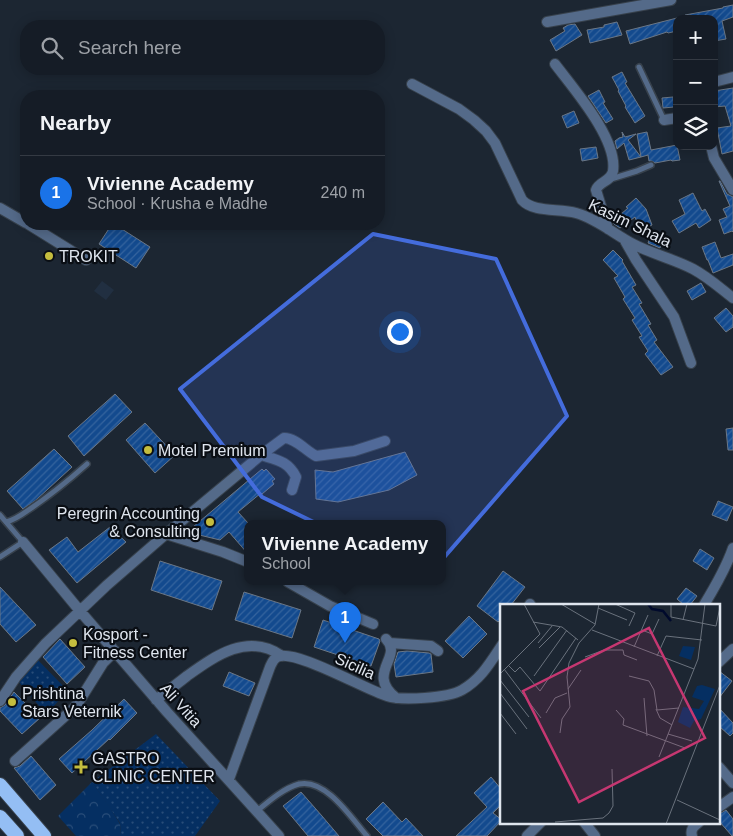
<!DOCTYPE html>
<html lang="en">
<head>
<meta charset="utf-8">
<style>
	:root { --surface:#151c26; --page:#222932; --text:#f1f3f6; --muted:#9da1a7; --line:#343a43; --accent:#1a73e8 }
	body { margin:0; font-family:Helvetica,sans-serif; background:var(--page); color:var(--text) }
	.controls { position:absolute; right:15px; top:15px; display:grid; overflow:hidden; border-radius:10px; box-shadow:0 2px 12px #0003 }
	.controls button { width:45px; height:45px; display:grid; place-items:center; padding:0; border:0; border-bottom:1px solid var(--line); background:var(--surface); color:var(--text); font:25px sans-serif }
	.you { position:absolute; left:399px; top:331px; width:18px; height:18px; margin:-12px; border:4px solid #fff; border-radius:50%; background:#1a73e8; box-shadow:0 0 0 8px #1a73e833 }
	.badge { display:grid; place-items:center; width:32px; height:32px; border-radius:50%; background:var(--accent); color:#fff; font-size:16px; font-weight:700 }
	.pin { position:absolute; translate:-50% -41px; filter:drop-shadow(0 1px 2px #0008) }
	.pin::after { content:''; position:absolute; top:26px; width:18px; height:15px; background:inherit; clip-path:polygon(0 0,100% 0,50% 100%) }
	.popup { position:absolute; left:244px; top:520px; width:202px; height:65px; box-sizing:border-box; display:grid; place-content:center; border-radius:10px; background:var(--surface); filter:drop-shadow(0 1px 4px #0005); font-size:16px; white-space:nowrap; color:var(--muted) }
	.popup b { font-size:19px; color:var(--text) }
	.popup::after { content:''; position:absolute; left:50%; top:100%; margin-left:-10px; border:10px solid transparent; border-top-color:var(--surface) }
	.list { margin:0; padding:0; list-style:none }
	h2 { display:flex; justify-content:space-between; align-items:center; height:65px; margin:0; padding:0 20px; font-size:21px }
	h2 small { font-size:16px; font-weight:400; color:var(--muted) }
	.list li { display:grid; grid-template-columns:32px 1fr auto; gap:15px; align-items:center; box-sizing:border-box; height:75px; padding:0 20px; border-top:1px solid var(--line) }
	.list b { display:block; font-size:19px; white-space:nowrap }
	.list p { margin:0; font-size:16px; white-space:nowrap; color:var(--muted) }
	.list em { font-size:16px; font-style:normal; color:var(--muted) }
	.icon { flex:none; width:28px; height:28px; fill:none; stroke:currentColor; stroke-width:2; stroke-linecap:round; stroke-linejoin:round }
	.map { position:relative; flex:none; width:733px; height:836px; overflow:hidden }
	.search { position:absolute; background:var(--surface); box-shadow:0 2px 12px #0003; left:20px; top:20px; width:365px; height:55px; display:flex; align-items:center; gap:12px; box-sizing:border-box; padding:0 18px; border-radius:20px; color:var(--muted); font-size:19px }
	.panel { position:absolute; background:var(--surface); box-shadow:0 2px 12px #0003; left:20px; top:90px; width:365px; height:140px; border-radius:20px }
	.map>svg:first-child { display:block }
	.built { fill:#212f41 }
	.green { fill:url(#green-dots) }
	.forest { fill:url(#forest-crowns) }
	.building { fill:url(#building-hatch); stroke:#6b7786 }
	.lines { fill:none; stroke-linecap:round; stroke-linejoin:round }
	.service-casing { stroke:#37414c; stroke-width:8 }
	.minor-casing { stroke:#37414c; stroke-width:12 }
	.trunk-casing { stroke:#37414c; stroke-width:16 }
	.service { stroke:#546a89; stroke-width:5 }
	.minor { stroke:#546a89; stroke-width:10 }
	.trunk { stroke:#94bef4; stroke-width:14 }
	.marked { fill:#446cdc; fill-opacity:0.2; stroke:#446cdc; stroke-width:4; stroke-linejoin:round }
	.poi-dot { fill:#c4bd3e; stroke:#0a0e14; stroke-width:2 }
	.labels { text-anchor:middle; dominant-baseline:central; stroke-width:4.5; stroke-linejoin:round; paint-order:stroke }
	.street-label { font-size:16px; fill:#dfe5ee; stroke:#0a0e14 }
	.poi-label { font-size:16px; fill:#dfe5ee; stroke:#0a0e14; text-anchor:start }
	.inset-river { fill:none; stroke:#000a2c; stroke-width:2.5 }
	.inset-road { fill:none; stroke:#6a727d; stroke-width:1 }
	.view { fill:#c63771; fill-opacity:0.15; stroke:#c63771; stroke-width:2.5 }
	.inset-edge { fill:none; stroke:#dfe5ee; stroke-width:2.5 }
</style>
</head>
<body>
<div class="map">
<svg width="733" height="836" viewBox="0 0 733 836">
	<defs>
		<pattern id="green-dots" width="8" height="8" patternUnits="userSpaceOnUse" patternTransform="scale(1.25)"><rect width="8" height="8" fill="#052f62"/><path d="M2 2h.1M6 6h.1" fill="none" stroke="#294d79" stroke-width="1.8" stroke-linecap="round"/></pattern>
		<pattern id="forest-crowns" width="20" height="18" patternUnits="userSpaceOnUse" patternTransform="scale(1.25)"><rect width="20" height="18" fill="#052f62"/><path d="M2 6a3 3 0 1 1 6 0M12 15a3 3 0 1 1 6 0" fill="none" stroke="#294d79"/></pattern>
		<pattern id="building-hatch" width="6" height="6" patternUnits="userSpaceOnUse" patternTransform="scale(1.25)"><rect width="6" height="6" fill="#134a8e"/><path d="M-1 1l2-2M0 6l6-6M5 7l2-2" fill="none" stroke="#35649e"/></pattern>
	</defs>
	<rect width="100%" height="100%" fill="#1c2632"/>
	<path class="built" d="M102 281 114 290 106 300 94 291Z"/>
	<path class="green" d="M35 657 68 691 46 714 18 681Z
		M156 734 220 801 195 836H121L120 823 92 782Z"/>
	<path class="forest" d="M92 782 109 806 120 824 121 836H76L58 816Z"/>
	<path class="building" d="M733 5V17L722 21 726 39 714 41V19H685V15L723 8V7Z
		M677 18V31L668 33 667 32 630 44 626 31Z
		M617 22 622 35 590 43 587 30 604 27V25Z
		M575 24 582 35 556 51 550 40 565 31 563 28 568 25Z
		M622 72 627 82 625 83 645 116 635 123 625 107 626 106 618 91 619 90 612 77Z
		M733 88V151L722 154 717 128 731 126 725 106 714 107V91Z
		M599 90 605 102 603 103 613 119 606 123 588 96Z
		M673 97 674 107 663 108 662 98Z
		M574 111 579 123 567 128 562 116Z
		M622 132 625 137 636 134 628 140 641 157 629 160 624 143 617 149 615 141 619 138 623 137Z
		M647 132 651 150 677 145 680 160 672 161 671 160 655 163 652 161H649L648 155 641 157 637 134Z
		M596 147 598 158 582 161 580 149Z
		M719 181H720L727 194 733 197V232L732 231 724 234 719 220 727 217 723 209 730 206Z
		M693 193 702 211 705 209 711 220 699 228 696 223 679 233 672 221 685 214 679 200Z
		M636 198 646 209 652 225 640 230 635 217 620 228 614 224 613 221 628 208 626 207Z
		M112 224H114L150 247 136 268 99 244Z
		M651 236 663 241 660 248 648 243Z
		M715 242 721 258 733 254V265L713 273 708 260H707L702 247Z
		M613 250 623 260 622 261 636 285 632 287 642 303 639 304 651 324 648 325 657 340 654 342 673 367 661 375 645 354 648 351 639 337 642 336 632 320 635 318 623 299 625 297 614 278 618 276 603 260Z
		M701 283 706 292 692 300 687 291Z
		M726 308 733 316V327L726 332 714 318Z
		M115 394 132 412 84 456 68 436Z
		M145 423 175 455 155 473 126 440Z
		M733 428V450H728L726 429Z
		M54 449 72 467 36 500 23 509 7 491Z
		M405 452 417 475 389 490 338 502 316 499 315 470 333 472Z
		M262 469 264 471 266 469 275 479 272 481 274 484 262 494 261 493 238 512 248 523V554L229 532 220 540 187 532Z
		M718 501 733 507 727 521 712 515Z
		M110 527 126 542 77 583 49 550 67 537 78 552Z
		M700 549 714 558 707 570 693 561Z
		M160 561 222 581 212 610 151 590Z
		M503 571 525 587 511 605H502V618L498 622 477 606Z
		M0 587 36 625 16 642 0 624Z
		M686 588 697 596 690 605H684L677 599Z
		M244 592 301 610 292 638 235 620Z
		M469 616 487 634 463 658 445 641Z
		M323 620 379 639 380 641 371 666 314 647Z
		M60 639 85 667 67 684 43 657Z
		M407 651 429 653 431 654 433 672 396 677 394 664 398 652Z
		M719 671 732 681 719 698Z
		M229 672 255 683 249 696 223 686Z
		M14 692 40 718 22 734 0 711V708L5 705Z
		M124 699 137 713 110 740 109 739 72 773 59 759 92 730Z
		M719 708 733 723V733L730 736 719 726Z
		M31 756 56 785 40 800 14 768 20 766Z
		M491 777 502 790V804L493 813 502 820 487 836H456L487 807 474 793Z
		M301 792 322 816 339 836H308L283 806Z
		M383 802 402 822 406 818 423 836H383L366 819Z
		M726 810 733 819V836H732L719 821V814Z"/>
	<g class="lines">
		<defs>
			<path id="service" d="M639 67 664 120
				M611 179 637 171 651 165
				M0 515 23 542 0 557
				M6 522C14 520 20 516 27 511 48 497 68 481 87 464
				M257 811C269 801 284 788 299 784 326 778 352 819 367 836"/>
			<path id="minor" d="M547 22 671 0
				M555 64C573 88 618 139 613 171 611 182 599 181 596 190L608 229
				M714 82 733 77
				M412 84 459 109 474 120 486 131 495 143 522 200C534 213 559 208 576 213 597 219 614 234 633 244 652 254 674 259 693 269 708 277 720 288 733 298
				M664 120 677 118
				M711 146 714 158 733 190
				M0 208 26 223
				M28 224 86 260
				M624 239 636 260 674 317 691 363
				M261 455C277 460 288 461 296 477L292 490
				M166 534 223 552 248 562
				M23 542 80 611 167 712 279 836
				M288 582 330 606 373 624
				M530 605V604
				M704 605C715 587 726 568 733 548
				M386 639C404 657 365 673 396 698
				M390 643 431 646 438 651
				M719 662 733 649
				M156 700C166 692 177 684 187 676 215 656 248 632 282 656
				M0 701 16 677 46 643 106 586 166 534 261 455 284 438C296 438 306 451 316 456L354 451 385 441
				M15 761 73 709 78 703 103 663 115 651
				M719 767 733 783
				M229 779 270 667C272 663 273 659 277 657 294 648 366 690 387 696 402 701 448 698 462 690 481 679 490 663 502 645
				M719 807 733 797
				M584 822 595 836
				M527 836 541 822
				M692 836C690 829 694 826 699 822"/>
			<path id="trunk" d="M0 785 44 836
				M0 817 17 836"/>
		</defs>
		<use href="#service" class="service-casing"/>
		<use href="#minor" class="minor-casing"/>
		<use href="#trunk" class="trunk-casing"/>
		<use href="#service" class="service"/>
		<use href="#minor" class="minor"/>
		<use href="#trunk" class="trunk"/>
	</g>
	<path class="marked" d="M373 234 496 259 567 416 427 577 262 497 180 389Z"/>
	<g class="poi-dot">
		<circle cx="49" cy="256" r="5"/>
		<circle cx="148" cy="450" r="5"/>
		<circle cx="210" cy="522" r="5"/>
		<circle cx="73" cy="643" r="5"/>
		<circle cx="12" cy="702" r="5"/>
		<path d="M78.5 759.5h5v5h5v5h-5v5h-5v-5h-5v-5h5z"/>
	</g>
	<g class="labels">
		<g class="street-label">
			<text transform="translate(630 223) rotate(26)">Kasim Shala</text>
			<text transform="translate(355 666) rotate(24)">Sicilia</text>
			<text transform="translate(181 705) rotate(48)">Ali Vitia</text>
		</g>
		<g class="poi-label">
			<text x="59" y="256">TROKIT</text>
			<text x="158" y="450">Motel Premium</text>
			<text x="200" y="513" text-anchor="end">Peregrin Accounting<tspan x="200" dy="18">&amp; Consulting</tspan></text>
			<text x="83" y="634">Kosport -<tspan x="83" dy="18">Fitness Center</tspan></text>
			<text x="22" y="693">Prishtina<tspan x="22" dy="18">Stars Veternik</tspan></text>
			<text x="92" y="758">GASTRO<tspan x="92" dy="18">CLINIC CENTER</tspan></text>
		</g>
	</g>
	<g transform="translate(500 604)">
		<rect width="220" height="220" fill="#1c2632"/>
		<path d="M183 42 195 43 191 56 179 52ZM202 81 215 85 201 115 194 117 190 124 178 118 183 103 199 105 204 97 192 93 197 82Z" fill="#052f62"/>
		<path class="inset-river" d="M148 0 152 5 163 7 171 17"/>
		<path class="inset-road" d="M61 0 95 20M115 0 135 9 129 22M171 0V13L216 22 220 3M98 4 127 16M183 16 187 0M33 18 62 23 78 36M92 26 194 65M142 26 152 30 159 15M38 39 52 22M134 43 148 11M39 44 60 23M123 46 124 51 137 56M157 52 166 32 202 36M85 53 104 46H123M8 61 15 68 20 63 40 87 76 34M4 65 41 114M0 70 40 30 24 0M34 72 67 26M129 72 149 77 154 86 157 106 179 104M0 76 29 113M68 85 81 66M0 89 27 125M144 94 147 132M156 105 160 114 172 121M116 106 124 115 123 121 185 144M0 109 16 130M46 109 55 94 67 89M60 129 62 115 70 103 67 73 69 59 79 39 95 21 99 0M168 130 192 137M159 153 198 55 205 0M177 196 220 216M55 218 103 214 109 209 113 202 112 165M166 220 220 81"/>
		<path class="view" d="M149 24 205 134 79 198 23 87Z"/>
		<rect width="220" height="220" class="inset-edge"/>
	</g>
</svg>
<div class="controls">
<button>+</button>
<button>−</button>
<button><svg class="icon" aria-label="layers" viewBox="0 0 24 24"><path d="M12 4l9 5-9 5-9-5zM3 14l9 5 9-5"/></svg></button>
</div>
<div class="you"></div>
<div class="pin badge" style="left:345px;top:643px">1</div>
<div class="popup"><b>Vivienne Academy</b>School</div>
<div class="search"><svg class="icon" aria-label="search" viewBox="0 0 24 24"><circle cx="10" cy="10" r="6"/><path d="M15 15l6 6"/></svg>Search here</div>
<section class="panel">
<h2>Nearby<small></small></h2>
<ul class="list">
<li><span class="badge">1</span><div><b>Vivienne Academy</b><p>School · Krusha e Madhe</p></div><em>240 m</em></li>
</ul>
</section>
</div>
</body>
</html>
